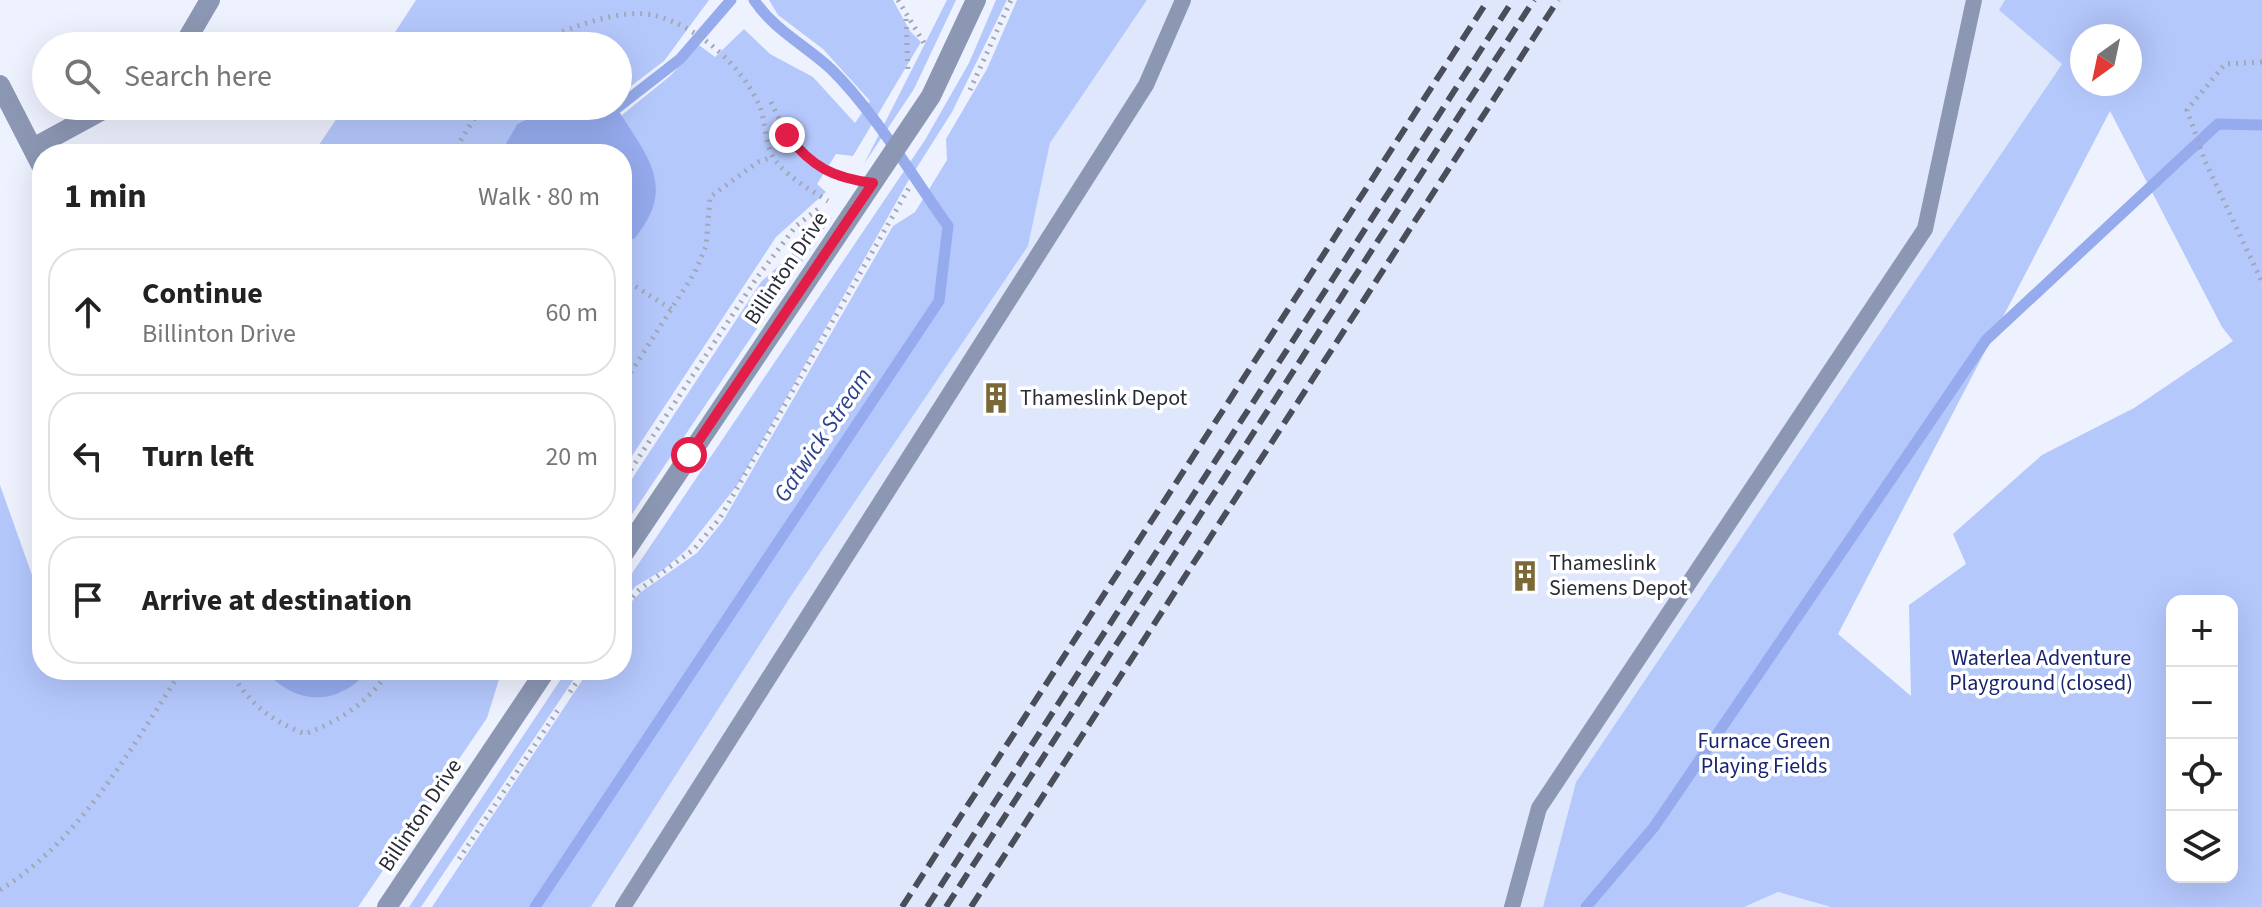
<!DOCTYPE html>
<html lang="en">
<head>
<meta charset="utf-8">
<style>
	:root { --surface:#fff; --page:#f6f6f6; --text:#222; --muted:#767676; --line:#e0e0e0 }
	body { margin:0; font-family:"Source Sans 3",sans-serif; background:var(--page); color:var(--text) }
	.controls { position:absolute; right:24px; bottom:24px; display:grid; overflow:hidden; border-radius:16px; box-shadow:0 8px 32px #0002 }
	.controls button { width:72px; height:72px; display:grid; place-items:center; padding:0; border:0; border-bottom:2px solid var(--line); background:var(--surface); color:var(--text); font:40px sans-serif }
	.compass { position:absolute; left:2070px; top:24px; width:72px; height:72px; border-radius:50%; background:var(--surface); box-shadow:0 8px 32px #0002; rotate:213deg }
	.stop { position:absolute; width:24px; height:24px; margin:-18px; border:6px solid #e11d48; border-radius:50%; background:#fff }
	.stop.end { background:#e11d48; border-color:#fff; box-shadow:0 2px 8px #0008 }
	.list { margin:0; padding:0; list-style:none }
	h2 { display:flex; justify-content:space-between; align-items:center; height:104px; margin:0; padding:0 32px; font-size:34px }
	h2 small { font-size:26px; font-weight:400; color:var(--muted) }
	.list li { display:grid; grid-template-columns:52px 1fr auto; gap:24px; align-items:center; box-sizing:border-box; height:128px; margin:0 16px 16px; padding:0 16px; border:2px solid var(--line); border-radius:32px }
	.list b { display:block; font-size:30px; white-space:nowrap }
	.list p { margin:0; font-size:26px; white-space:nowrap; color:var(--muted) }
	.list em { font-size:26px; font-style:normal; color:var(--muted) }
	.icon { flex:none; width:44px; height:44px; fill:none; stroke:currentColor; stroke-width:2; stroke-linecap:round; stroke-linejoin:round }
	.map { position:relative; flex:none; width:2262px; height:907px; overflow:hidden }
	.search { position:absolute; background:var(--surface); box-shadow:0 8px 32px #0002; left:32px; top:32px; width:600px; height:88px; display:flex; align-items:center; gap:20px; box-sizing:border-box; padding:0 28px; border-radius:44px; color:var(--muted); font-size:30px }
	.panel { position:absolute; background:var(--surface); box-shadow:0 8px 32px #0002; left:32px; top:144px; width:600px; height:536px; border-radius:32px }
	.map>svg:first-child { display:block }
	.built { fill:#dfe7fd }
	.green { fill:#b5c8fc; fill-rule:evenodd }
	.water { fill:#95abed }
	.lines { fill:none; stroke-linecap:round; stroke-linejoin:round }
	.stream { stroke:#95abed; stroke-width:11 }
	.path { stroke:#a3a7b3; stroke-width:5; stroke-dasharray:2 6; stroke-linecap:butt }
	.service { stroke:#8c97b3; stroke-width:16 }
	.minor { stroke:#8c97b3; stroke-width:20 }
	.tertiary { stroke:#8c97b3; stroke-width:20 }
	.rail { stroke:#4a4e5a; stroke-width:6; stroke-dasharray:16 8; stroke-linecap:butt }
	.route { stroke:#e11d48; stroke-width:10 }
	.labels { text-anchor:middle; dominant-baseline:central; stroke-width:7; stroke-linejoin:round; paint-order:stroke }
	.street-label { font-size:22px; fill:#282c37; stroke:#fff }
	.poi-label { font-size:22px; fill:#282c37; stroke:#fff; text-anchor:start }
	.park-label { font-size:22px; fill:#18246f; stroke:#fff }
	.water-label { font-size:24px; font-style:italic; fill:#2f428e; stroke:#fff }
</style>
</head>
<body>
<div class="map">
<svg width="2262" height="907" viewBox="0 0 2262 907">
	<rect width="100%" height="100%" fill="#eef2fe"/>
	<path class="built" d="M1147 0H2005L2000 10 2062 64 1576 782 1543 907H591L789 599 1028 246 1050 143Z
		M1778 892 1831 907H1744Z"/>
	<path class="green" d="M416 0H709L664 61 618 96V46H386Z
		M769 0H893L910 31 921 42 853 156 836 154 817 184 826 192 776 237 622 471V241L634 239 622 115 670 76 699 45 715 57 744 29 770 54 813 77 855 123 870 101 823 49 778 15Z
		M947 0H956L914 89 864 164Z
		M996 0H1007L952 112 907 183 738 484 686 550 663 570 636 586 622 603V588L925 140 969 63Z
		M1017 0H1147L1050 143 1028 246 789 599 591 907H432L589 670H622V616L626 607 641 592 697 553 723 521 893 226 915 212 947 160 946 139 987 69Z
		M2005 0H2262V907H1831L1778 892 1744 907H1543L1576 782 2062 64 1999 10ZM2082 36H2130V84H2082ZM2110 111 2222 327 2233 341 2134 408 2042 455 1953 534 1966 564 1909 605 1911 696 1838 634ZM2172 601H2232V877H2172Z
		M345 106H555L517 124 500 154H313Z
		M832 217 622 529V494L761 282Z
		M0 485 32 575 42 560V670H264L288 689 342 692 369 670H502L487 718 358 907H0Z
		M567 670H580L421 907H409Z"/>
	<path class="water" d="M555 106 617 108C647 157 678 186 634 239L622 241V154H500L517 124Z
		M264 670H369C338 707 296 706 264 670Z"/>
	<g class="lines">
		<path class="stream" d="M617 108 680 59 731 0
			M535 907 939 301 948 226C913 177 873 110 831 69 804 44 775 31 754 0
			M1586 907 1654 827 1986 340 2218 124 2262 125"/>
		<path class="path" d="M898 0 924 43
			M906 19 908 72
			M534 46C561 29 625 6 657 16 700 28 743 67 760 107 766 122 765 148 775 160 788 177 810 190 828 201
			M2262 62 2225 64 2187 110 2205 161 2262 282
			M970 90 1011 0
			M771 102C792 146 799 154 840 179
			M452 154 482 106
			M622 278 673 310
			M622 386 695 272 706 246 710 197 758 162 772 157
			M622 483 758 276 796 226 818 209
			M622 609 639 590 694 549 720 518 910 186
			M230 670C248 703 270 720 305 734 343 719 366 704 390 670
			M570 692 585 670
			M459 859 560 707
			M0 890C81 840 131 748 182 670"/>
		<path class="service" d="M623 907 1146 85 1183 0
			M1512 907 1539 808 1925 229 1974 0"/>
		<path class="minor" d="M183 46 210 0
			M0 85 42 167
			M33 148 110 106"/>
		<path class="tertiary" d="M622 556 931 96 976 0
			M387 907 546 670"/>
		<path class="rail" d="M902 907 1488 0
			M927 907 1513 0
			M946 907 1534 0
			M971 907 1558 0"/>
	</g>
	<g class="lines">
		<path class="route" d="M689 455 873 183C833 178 812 167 787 135"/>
	</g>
	<defs>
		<symbol id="building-bare" viewBox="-9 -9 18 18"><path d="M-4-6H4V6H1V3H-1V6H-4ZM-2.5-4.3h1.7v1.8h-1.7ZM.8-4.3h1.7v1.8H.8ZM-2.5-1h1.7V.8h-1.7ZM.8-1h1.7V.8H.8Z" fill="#7a6836" stroke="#fff" stroke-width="2.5" paint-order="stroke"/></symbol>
	</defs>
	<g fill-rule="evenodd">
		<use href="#building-bare" x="974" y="376" width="44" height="44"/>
		<use href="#building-bare" x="1503" y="554" width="44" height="44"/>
	</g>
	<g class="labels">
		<g class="street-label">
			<text transform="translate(786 268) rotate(-56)">Billinton Drive</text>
			<text transform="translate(420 815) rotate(-56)">Billinton Drive</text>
		</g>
		<g class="poi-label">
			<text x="1020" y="398">Thameslink Depot</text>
			<text x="1549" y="563">Thameslink<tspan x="1549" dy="25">Siemens Depot</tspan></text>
		</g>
		<g class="park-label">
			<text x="2041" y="658">Waterlea Adventure<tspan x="2041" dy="25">Playground (closed)</tspan></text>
			<text x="1764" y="741">Furnace Green<tspan x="1764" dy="25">Playing Fields</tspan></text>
		</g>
		<g class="water-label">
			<text transform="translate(823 435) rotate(-56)">Gatwick Stream</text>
		</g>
	</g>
</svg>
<div class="controls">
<button>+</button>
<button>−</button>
<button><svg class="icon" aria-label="locate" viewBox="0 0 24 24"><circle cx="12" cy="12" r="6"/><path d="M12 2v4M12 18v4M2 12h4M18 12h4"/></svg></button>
<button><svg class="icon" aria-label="layers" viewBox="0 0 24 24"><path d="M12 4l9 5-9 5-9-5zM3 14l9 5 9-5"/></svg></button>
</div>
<svg class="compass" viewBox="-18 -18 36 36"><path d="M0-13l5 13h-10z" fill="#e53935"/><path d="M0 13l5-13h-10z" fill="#767676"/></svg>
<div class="stop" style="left:689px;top:455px"></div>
<div class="stop end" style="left:787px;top:135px"></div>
<div class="search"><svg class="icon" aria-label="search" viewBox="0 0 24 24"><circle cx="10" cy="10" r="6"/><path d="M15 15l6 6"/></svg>Search here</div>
<section class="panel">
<h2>1 min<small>Walk · 80 m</small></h2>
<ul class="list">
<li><svg class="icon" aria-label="ahead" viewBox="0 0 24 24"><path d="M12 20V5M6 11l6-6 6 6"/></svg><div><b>Continue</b><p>Billinton Drive</p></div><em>60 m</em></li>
<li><svg class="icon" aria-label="left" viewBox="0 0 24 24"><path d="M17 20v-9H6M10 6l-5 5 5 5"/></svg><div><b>Turn left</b></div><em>20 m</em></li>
<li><svg class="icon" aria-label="arrive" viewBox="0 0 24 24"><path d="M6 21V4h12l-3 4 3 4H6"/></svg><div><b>Arrive at destination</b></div></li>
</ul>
</section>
</div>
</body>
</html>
